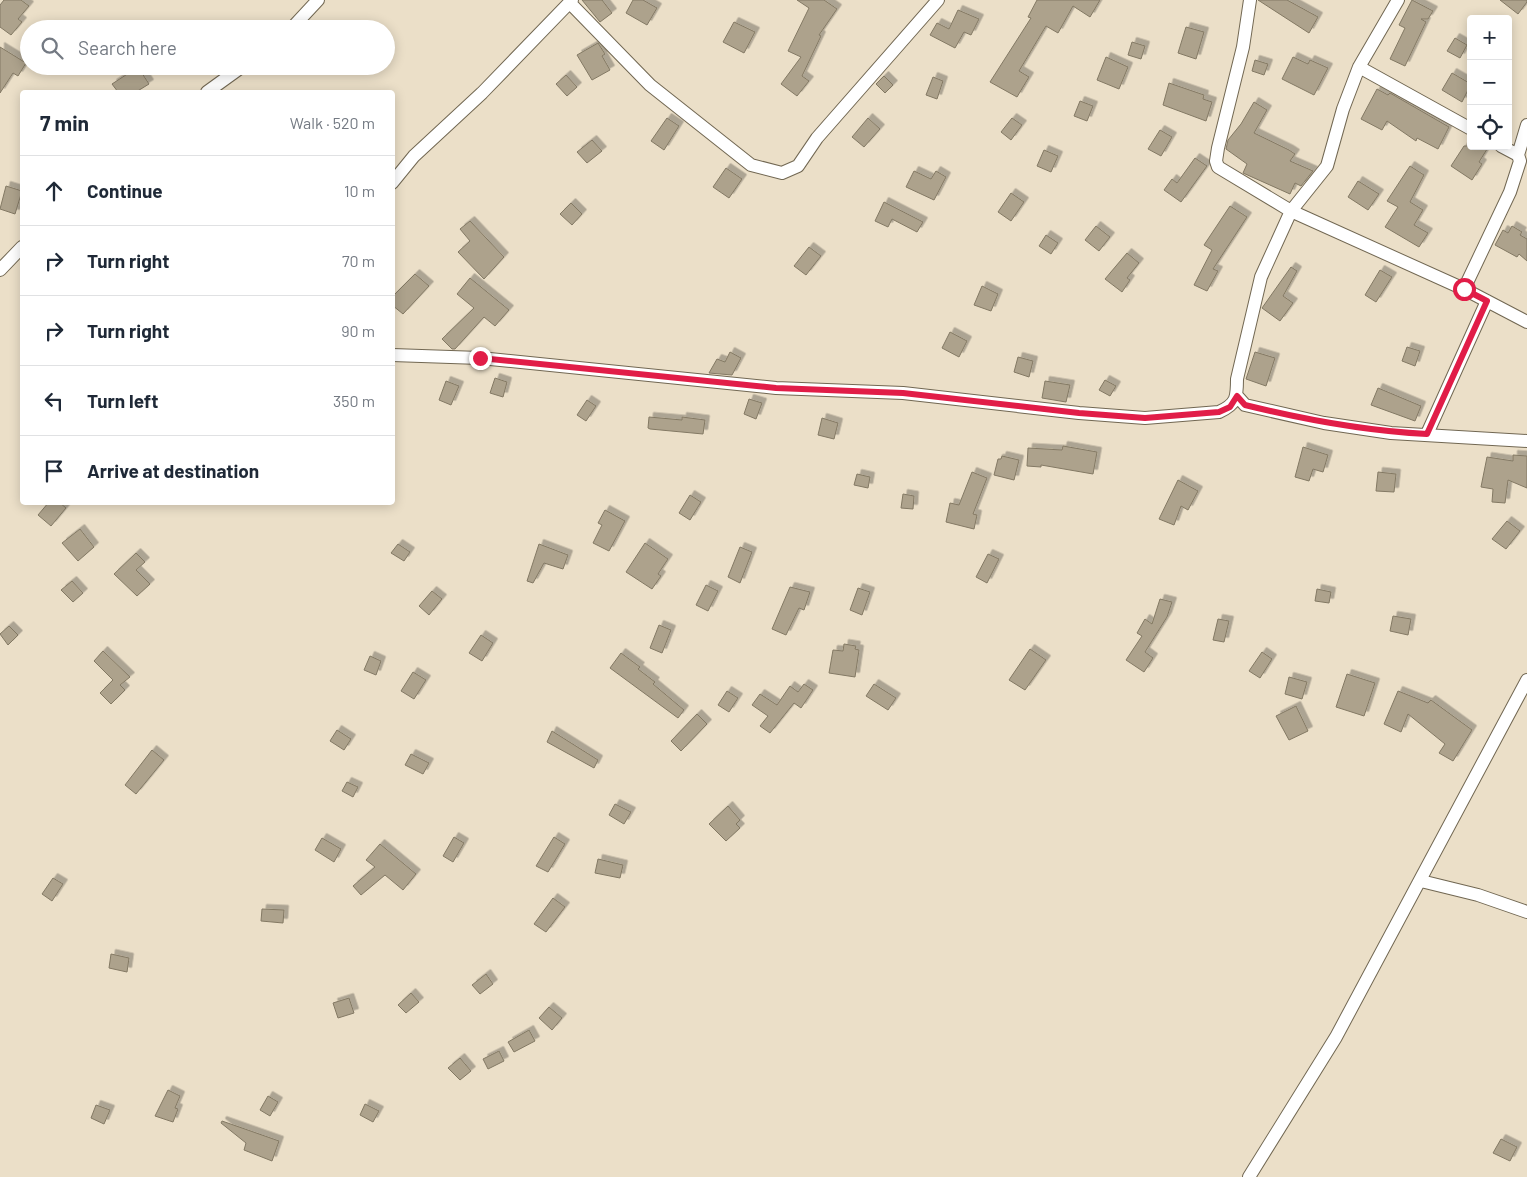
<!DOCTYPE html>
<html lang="en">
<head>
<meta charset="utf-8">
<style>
	:root { --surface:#fff; --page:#f6f6f7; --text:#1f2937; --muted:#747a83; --line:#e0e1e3 }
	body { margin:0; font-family:Barlow,sans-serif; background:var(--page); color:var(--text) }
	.controls { position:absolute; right:15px; top:15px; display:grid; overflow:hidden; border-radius:5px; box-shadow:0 2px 12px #0003 }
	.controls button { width:45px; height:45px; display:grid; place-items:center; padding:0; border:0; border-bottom:1px solid var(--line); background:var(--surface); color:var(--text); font:25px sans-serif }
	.stop { position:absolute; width:15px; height:15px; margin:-11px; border:4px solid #e11d48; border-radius:50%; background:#fff }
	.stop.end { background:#e11d48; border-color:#fff; box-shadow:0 1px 5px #0008 }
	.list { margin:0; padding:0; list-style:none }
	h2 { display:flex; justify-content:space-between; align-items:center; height:65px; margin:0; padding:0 20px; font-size:21px }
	h2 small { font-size:16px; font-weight:400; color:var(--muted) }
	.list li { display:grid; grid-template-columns:32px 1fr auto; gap:15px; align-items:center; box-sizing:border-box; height:70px; padding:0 20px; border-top:1px solid var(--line) }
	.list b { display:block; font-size:19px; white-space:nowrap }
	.list em { font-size:16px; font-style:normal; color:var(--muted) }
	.icon { flex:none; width:28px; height:28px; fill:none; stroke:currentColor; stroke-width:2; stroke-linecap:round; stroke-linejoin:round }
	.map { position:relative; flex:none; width:1527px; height:1177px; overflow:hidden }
	.search { position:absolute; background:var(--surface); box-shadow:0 2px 12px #0003; left:20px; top:20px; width:375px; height:55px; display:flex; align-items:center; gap:12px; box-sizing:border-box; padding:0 18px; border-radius:28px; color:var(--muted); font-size:19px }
	.panel { position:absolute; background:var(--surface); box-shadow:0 2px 12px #0003; left:20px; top:90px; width:375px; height:415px; border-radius:5px }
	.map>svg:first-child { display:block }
	.building { fill:#ada28c; stroke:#837964; filter:url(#shadow) }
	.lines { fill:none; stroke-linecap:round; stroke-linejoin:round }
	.street-casing { stroke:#716752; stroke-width:14 }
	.street { stroke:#fff; stroke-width:12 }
	.route { stroke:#e11d48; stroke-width:6 }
</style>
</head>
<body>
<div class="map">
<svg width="1527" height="1177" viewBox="0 0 1527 1177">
	<defs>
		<filter id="shadow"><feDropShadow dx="4.5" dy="-4.5" stdDeviation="0" flood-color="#0004"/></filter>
	</defs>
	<rect width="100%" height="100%" fill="#ebdfc8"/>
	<path class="building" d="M4 0H21L29 6 18 19 22 22 11 35 0 27V5Z
		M582 0H602L612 13 600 22Z
		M633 0H643L657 8 647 25 626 13Z
		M797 0H824L837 9 819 35 821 36 802 76 809 81 797 96 781 84 801 57 788 51 809 8Z
		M1037 0H1100L1090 17 1073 6 1058 33 1046 26 1019 71 1029 77 1017 97 990 82 1031 18 1028 17Z
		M1258 0H1287L1318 17 1309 33Z
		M1412 0 1433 11 1428 19H1421L1426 22 1405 66 1390 59 1405 28 1399 25Z
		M1500 0H1527V2L1518 14Z
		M958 10 979 19 971 35 964 32 955 48 930 35 937 23 949 29Z
		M734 22 755 32 744 53 723 42Z
		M1186 27 1204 32 1196 59 1178 53Z
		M1455 38 1467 45 1460 58 1447 51Z
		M1132 42 1145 46 1141 59 1128 55Z
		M598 43 605 54 602 56 610 70 592 80 577 55Z
		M0 47 26 63 18 76 13 73 0 93Z
		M1106 57 1128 67 1119 89 1097 80Z
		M1293 57 1308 64 1310 60 1328 68 1314 95 1282 79Z
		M1255 60 1268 64 1264 75 1252 71Z
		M138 67 149 84 136 92H118L112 84Z
		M1452 73 1471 84 1462 102 1442 90Z
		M566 75 577 87 567 96 556 84Z
		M884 76 893 85 885 93 876 84Z
		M933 77 943 81 937 99 926 95Z
		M1169 83 1204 95 1203 99 1212 102 1206 121 1163 105Z
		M1377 89 1388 95 1390 93 1449 127 1438 149 1417 138 1416 141 1387 121 1382 130 1361 119Z
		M1080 101 1093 106 1087 121 1074 116Z
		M1254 102 1267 110 1254 133 1289 150 1295 154 1290 161 1313 171 1301 186 1295 183 1290 194 1243 173 1247 164 1226 149 1228 140 1241 124Z
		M667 118 679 126 664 150 651 141Z
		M868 118 880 129 864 147 852 137Z
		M1012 118 1022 125 1011 140 1001 132Z
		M1160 130 1172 137 1161 156 1148 149Z
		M592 140 602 151 587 163 577 152Z
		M1464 146H1489L1479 162 1482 164 1472 180 1451 166Z
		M1044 150 1058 156 1051 172 1037 166Z
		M1195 158 1207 166 1181 202 1164 190 1172 179 1177 183Z
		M1410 166 1424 175 1410 202 1423 210 1414 225 1428 233 1419 247 1385 227 1398 207 1387 201Z
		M726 168 742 179 729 198 713 187Z
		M914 171 931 179 936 171 946 177 934 200 906 187Z
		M1358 181 1379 194 1368 210 1348 197Z
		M6 186 22 191 15 214 0 209Z
		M1011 193 1024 202 1011 221 998 212Z
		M884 202 923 222 917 232 892 219 888 227 875 221Z
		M571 203 582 214 572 225 560 214Z
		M1230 206 1247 217 1213 269 1218 271 1207 291 1194 285 1212 250 1204 245Z
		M470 221 504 257 484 279 458 252 470 241 460 229Z
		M1096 226 1110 237 1099 251 1085 240Z
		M1512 226 1522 232 1520 235 1527 239V261L1519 254 1517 257 1495 245 1503 230 1508 233Z
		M1046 235 1058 243 1051 254 1039 246Z
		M809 247 821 256 806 275 794 266Z
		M1127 253 1139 263 1127 278 1130 280 1122 292 1105 279Z
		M1291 267 1297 271 1283 296 1293 303 1280 321 1262 308Z
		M1380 270 1392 277 1376 302 1365 295Z
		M415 274 429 286 403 314 392 305V297Z
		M470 278 509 310 495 326 484 317 455 349H452L442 339 474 308 457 294Z
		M982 286 998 294 991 311 974 305Z
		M950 332 967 341 959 357 942 348Z
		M1407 347 1420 351 1415 366 1402 361Z
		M730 352 741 358 732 375 709 373 717 359 725 362Z
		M1255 352 1275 358 1266 386 1246 379Z
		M1018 357 1033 361 1029 377 1014 372Z
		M495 378 507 382 503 397 490 393Z
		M1105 380 1116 386 1110 396 1099 390Z
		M446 381 459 386 451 405 439 400Z
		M1045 381 1070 385 1066 402 1042 398Z
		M1378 388 1421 406 1415 421 1371 405Z
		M749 399 762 403 756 419 744 414Z
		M587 400 596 406 586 421 577 415Z
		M649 417 682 420V417L705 420 703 434 650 429 648 428Z
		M822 418 838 423 834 439 818 435Z
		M1063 446 1097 452 1093 474 1041 465V467L1027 466 1028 448 1062 450Z
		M1303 447 1328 455 1323 472 1313 469 1309 481 1295 477Z
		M1513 455 1527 456V488L1508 480 1505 503 1492 502 1493 489 1481 487 1487 457 1513 461Z
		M1002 456 1019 460 1014 480 994 475 998 459H1001Z
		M972 472 987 478 973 514 977 515 974 529 946 522 950 503 959 505Z
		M1378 472 1396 474 1394 492 1376 491Z
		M857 474 870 477 868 488 854 485Z
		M1178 480 1198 491 1188 510 1181 506 1174 525 1159 519Z
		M903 494 914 496 913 509 901 508Z
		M690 495 701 502 690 520 679 513Z
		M49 502H59L66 508 51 526 38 515Z
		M605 510 625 521 609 551 593 543 602 525 598 523Z
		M1507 521 1520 531 1506 549 1492 539Z
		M80 529 94 547 78 561 62 543Z
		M645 543 668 559 658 574 661 576 652 589 626 572Z
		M398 544 410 552 404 561 391 553Z
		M539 544 568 555 563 569 544 563 533 583 527 581Z
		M740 547 752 552 740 583 728 577Z
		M136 553 145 562 136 570 150 584 137 596 114 574Z
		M988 554 999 559 987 583 976 577Z
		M72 581 83 593 73 602 61 590Z
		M706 585 718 591 708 611 696 605Z
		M790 587 810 592 804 610 799 608 786 635 772 629Z
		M858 588 870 592 862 615 850 610Z
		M1317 589 1331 592 1329 603 1315 601Z
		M432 591 442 599 429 615 419 606Z
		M1160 599 1172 602 1167 617 1145 652 1153 658 1144 672 1126 660 1142 636 1137 633 1145 619 1152 624Z
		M1393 616 1411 619 1408 635 1390 631Z
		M1218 619 1229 621 1224 642 1213 640Z
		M659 625 671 630 662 653 650 648Z
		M9 626 18 635 8 645 0 634Z
		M481 635 493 643 482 661 469 653Z
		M844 644 856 646 855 649 859 650 855 677 829 673 833 650 843 651Z
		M1030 649 1046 660 1025 690 1009 680Z
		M103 651 130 677 120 685 125 690 111 704 100 693 113 680 94 661Z
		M1262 652 1272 659 1260 678 1249 671Z
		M621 653 640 667 638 669 655 682 653 684 684 710 678 718 610 668Z
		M370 656 381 661 376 675 364 670Z
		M413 672 426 680 414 699 401 691Z
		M1347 674 1375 683 1364 716 1336 707Z
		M1289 677 1307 682 1302 699 1285 694Z
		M804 684 813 690 801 708 794 703 770 733 760 726 768 716 752 705 760 694 777 705 790 686 798 692Z
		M874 684 896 698 888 710 866 696Z
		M727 691 738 698 729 712 718 705Z
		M1398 691 1428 703 1431 700 1472 730 1453 761 1439 753 1445 744 1408 714 1401 732 1384 724Z
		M1296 706 1308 731 1289 740 1276 716Z
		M697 714 707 724 681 751 671 741Z
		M337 730 351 739 344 750 330 741Z
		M552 731 598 760 594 768 547 742Z
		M152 750 164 760 136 794 125 785Z
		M411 754 429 763 423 774 405 765Z
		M347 782 358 787 353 797 342 791Z
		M615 804 631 812 624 824 609 815Z
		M728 806 740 820 736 824 740 828 726 841 709 824Z
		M454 837 464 843 453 862 443 856Z
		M554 837 565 844 548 872 536 866Z
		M322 838 341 849 334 862 315 850Z
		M380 844 416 874 403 890 385 875 361 895 353 886 375 867 366 860Z
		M598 859 623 865 620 878 595 873Z
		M53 878 63 884 52 901 42 894Z
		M553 898 565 907 546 932 534 924Z
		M262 909 284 910 283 923 261 921Z
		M111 954 129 958 127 972 109 968Z
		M486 974 493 984 480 994 472 985Z
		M411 993 419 1002 406 1013 398 1005Z
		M349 998 354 1013 338 1018 333 1003Z
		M549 1007 562 1018 552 1030 539 1018Z
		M529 1030 535 1041 514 1052 508 1042Z
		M499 1051 504 1061 488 1069 483 1059Z
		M460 1058 471 1071 460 1080 448 1068Z
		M168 1090 180 1096 175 1108 178 1109 173 1122 155 1116Z
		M268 1096 278 1102 270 1116 260 1110Z
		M365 1104 379 1111 373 1122 360 1115Z
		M96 1105 110 1110 104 1124 91 1118Z
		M222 1121 279 1141 272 1161 244 1150 246 1143 221 1123Z
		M1501 1139 1517 1147 1510 1161 1493 1153Z"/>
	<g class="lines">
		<defs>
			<path id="street" d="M570 0V3L650 85 751 165 782 173 798 166 817 138 938 0
				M1250 0 1243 47 1218 148 1216 161 1218 167 1291 211 1464 289 1527 322
				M291 29 318 0
				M1359 67 1471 129
				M207 92 243 66
				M1501 146 1518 155
				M392 183 414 156 482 93 572 0
				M0 270 22 247
				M1464 289 1510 192 1520 161 1518 155 1527 125
				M392 355 480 358 776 388 903 393 1079 413 1145 418 1219 412C1237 404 1237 397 1237 379L1261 277 1291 211 1327 166 1343 109 1359 67 1398 0
				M1237 396 1245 405 1324 423 1391 433 1527 441
				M1427 434 1487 301
				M1421 881 1478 895 1527 912
				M1249 1177 1336 1037 1527 680"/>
		</defs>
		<use href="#street" class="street-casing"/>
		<use href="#street" class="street"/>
	</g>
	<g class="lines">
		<path class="route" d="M480 358 776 388 903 393 1079 413 1145 418 1219 412 1230 407 1237 396 1245 405C1306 420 1365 431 1427 434L1487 301 1464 289"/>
	</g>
</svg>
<div class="controls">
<button>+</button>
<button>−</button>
<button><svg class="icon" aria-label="locate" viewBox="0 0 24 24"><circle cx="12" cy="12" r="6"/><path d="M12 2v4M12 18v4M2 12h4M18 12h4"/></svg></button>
</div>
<div class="stop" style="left:1464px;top:289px"></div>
<div class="stop end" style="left:480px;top:358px"></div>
<div class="search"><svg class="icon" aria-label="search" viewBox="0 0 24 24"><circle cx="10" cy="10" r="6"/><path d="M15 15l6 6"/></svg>Search here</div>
<section class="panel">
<h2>7 min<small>Walk · 520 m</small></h2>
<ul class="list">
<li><svg class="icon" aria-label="ahead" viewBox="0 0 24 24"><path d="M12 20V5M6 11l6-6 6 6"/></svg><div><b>Continue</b></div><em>10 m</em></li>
<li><svg class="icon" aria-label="right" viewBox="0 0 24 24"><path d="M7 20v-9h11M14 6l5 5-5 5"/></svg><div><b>Turn right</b></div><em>70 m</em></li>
<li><svg class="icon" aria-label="right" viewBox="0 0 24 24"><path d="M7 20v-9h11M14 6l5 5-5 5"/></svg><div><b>Turn right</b></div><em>90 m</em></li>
<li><svg class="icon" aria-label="left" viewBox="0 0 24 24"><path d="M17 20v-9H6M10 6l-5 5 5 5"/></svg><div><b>Turn left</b></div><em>350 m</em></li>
<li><svg class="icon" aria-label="arrive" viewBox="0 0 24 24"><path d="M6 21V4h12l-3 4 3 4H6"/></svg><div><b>Arrive at destination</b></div></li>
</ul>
</section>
</div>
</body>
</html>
